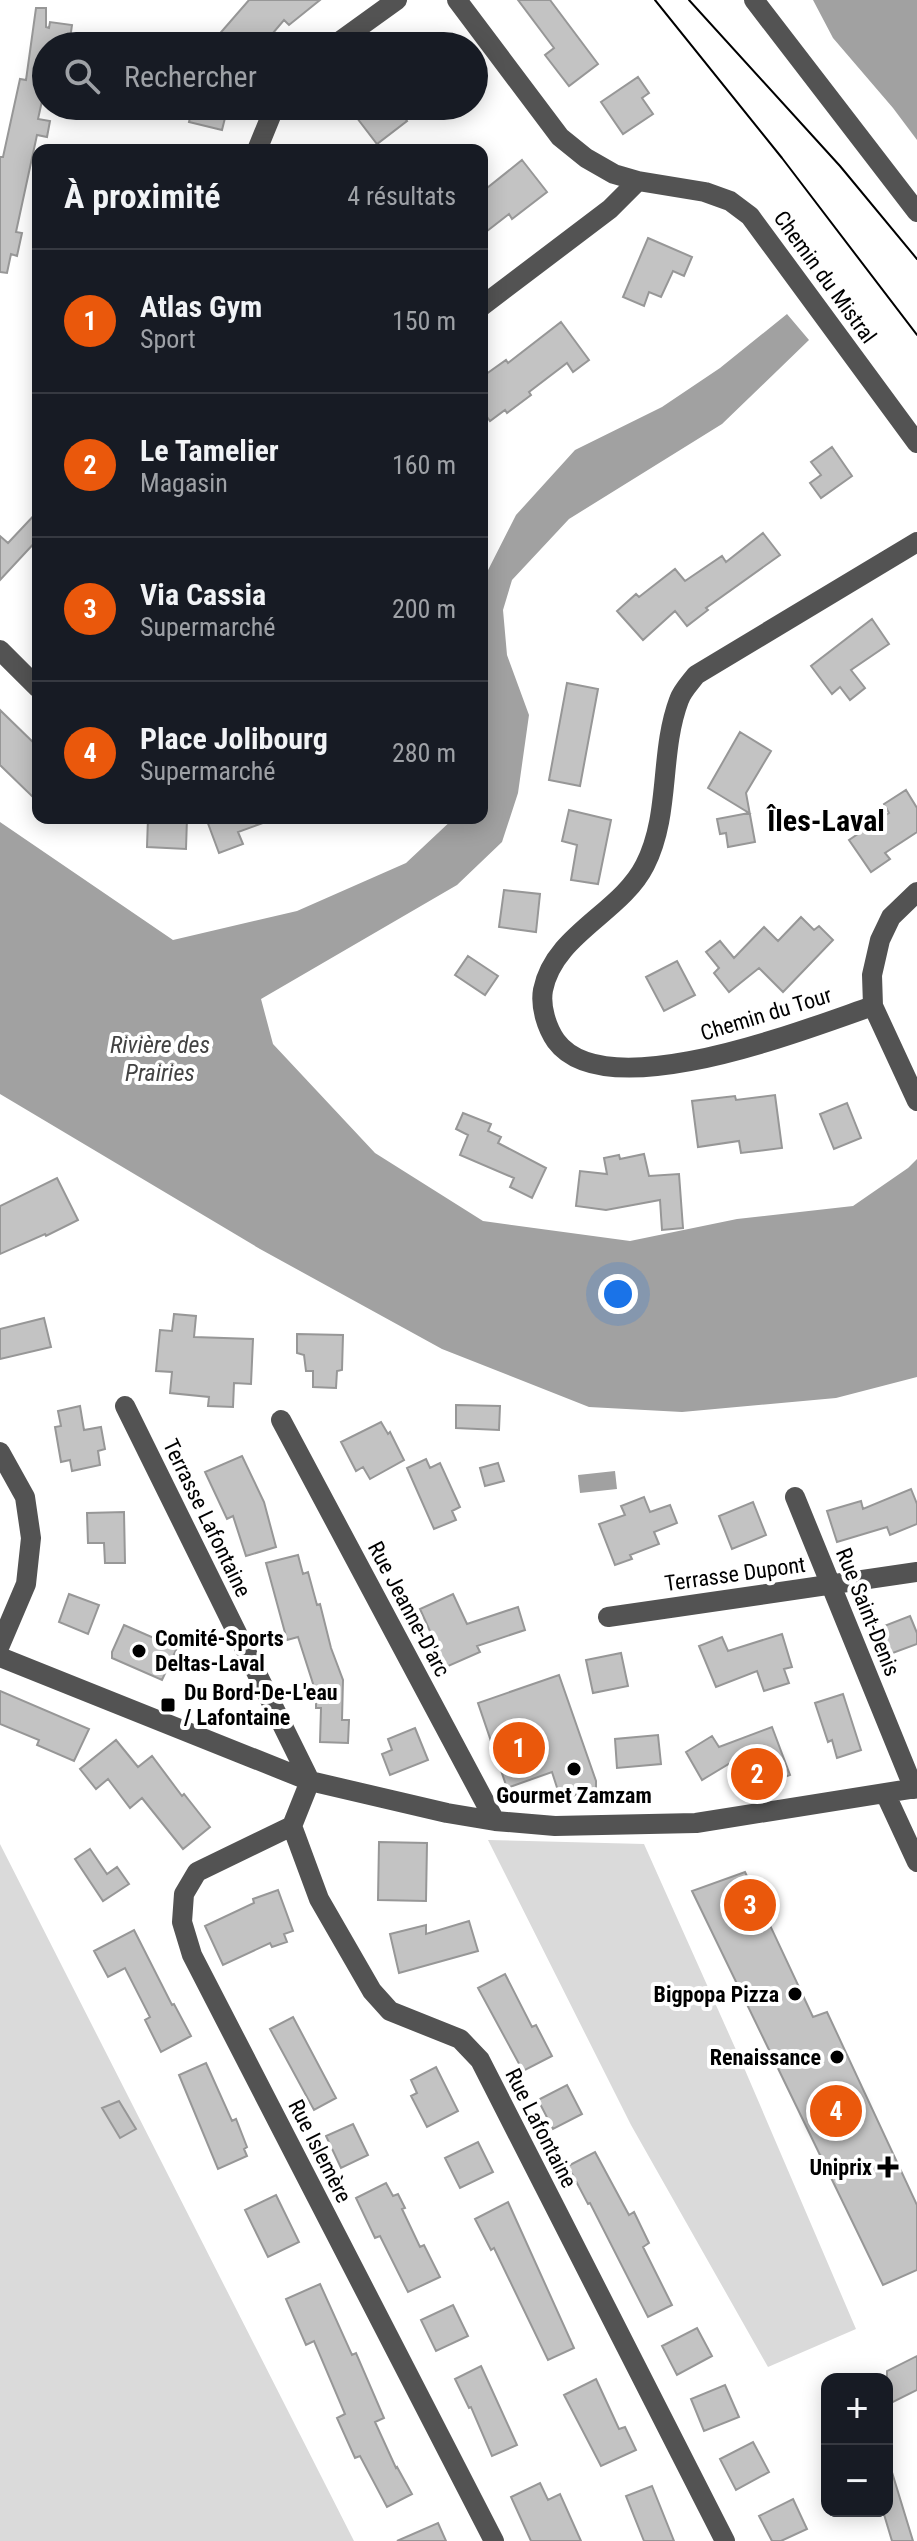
<!DOCTYPE html>
<html lang="fr">
<head>
<meta charset="utf-8">
<style>
	:root { --surface:#171b24; --page:#242831; --text:#f1f3f6; --muted:#9ea1a6; --line:#363941; --accent:#ea580c }
	body { margin:0; font-family:"Roboto Condensed",sans-serif; background:var(--page); color:var(--text) }
	.controls { position:absolute; right:24px; bottom:24px; display:grid; overflow:hidden; border-radius:16px; box-shadow:0 4px 20px #0003 }
	.controls button { width:72px; height:72px; display:grid; place-items:center; padding:0; border:0; border-bottom:2px solid var(--line); background:var(--surface); color:var(--text); font:40px sans-serif }
	.you { position:absolute; left:618px; top:1294px; width:28px; height:28px; margin:-20px; border:6px solid #fff; border-radius:50%; background:#1a73e8; box-shadow:0 0 0 12px #1a73e833 }
	.badge { display:grid; place-items:center; width:52px; height:52px; border-radius:50%; background:var(--accent); color:#fff; font-size:26px; font-weight:700 }
	.pin { position:absolute; translate:-50% -50%; border:4px solid #fff; box-shadow:0 2px 8px #0006 }
	.list { margin:0; padding:0; list-style:none }
	h2 { display:flex; justify-content:space-between; align-items:center; height:104px; margin:0; padding:0 32px; font-size:34px }
	h2 small { font-size:26px; font-weight:400; color:var(--muted) }
	.list li { display:grid; grid-template-columns:52px 1fr auto; gap:24px; align-items:center; box-sizing:border-box; height:144px; padding:0 32px; border-top:2px solid var(--line) }
	.list b { display:block; font-size:30px; white-space:nowrap }
	.list p { margin:0; font-size:26px; white-space:nowrap; color:var(--muted) }
	.list em { font-size:26px; font-style:normal; color:var(--muted) }
	.icon { flex:none; width:44px; height:44px; fill:none; stroke:currentColor; stroke-width:2; stroke-linecap:round; stroke-linejoin:round }
	.map { position:relative; flex:none; width:917px; height:2541px; overflow:hidden }
	.search { position:absolute; background:var(--surface); box-shadow:0 4px 20px #0003; left:32px; top:32px; width:456px; height:88px; display:flex; align-items:center; gap:20px; box-sizing:border-box; padding:0 28px; border-radius:44px; color:var(--muted); font-size:30px }
	.panel { position:absolute; background:var(--surface); box-shadow:0 4px 20px #0003; left:32px; top:144px; width:456px; height:680px; border-radius:16px }
	.map>svg:first-child { display:block }
	.green { fill:#dadada }
	.water { fill:#a1a1a1 }
	.building { fill:#c3c3c3; stroke:#979797; stroke-width:2 }
	.lines { fill:none; stroke-linecap:round; stroke-linejoin:round }
	.minor { stroke:#535353; stroke-width:20 }
	.tram { stroke:#000; stroke-width:2 }
	.poi-dot { fill:#000; stroke:#fff; stroke-width:3 }
	.labels { text-anchor:middle; dominant-baseline:central; stroke-width:8; stroke-linejoin:round; paint-order:stroke }
	.street-label { font-size:22px; fill:#000; stroke:#fff }
	.poi-label { font-size:22px; font-weight:bold; fill:#000; stroke:#fff; text-anchor:end }
	.water-label { font-size:24px; font-style:italic; fill:#424242; stroke:#fff }
	.district-label { font-size:30px; font-weight:bold; fill:#000; stroke:#fff }
</style>
</head>
<body>
<div class="map">
<svg width="917" height="2541" viewBox="0 0 917 2541">
	<rect width="100%" height="100%" fill="#fff"/>
	<path class="green" d="M488 1840 644 1844 745 2070 856 2329 768 2367 631 2125Z
		M0 1844 354 2541H0Z"/>
	<path class="water" d="M813 0H917V140L893 108 833 38Z
		M787 314 809 340 722 424 569 519 512 580 503 610 507 655 529 715 518 793 502 842 457 885 261 999 273 1044 375 1153 483 1221 630 1241 737 1219 853 1206 908 1168 917 1159V1377L836 1398 682 1412 589 1407 442 1349 260 1249 0 1094V822L173 940 297 911 406 863 454 818H482V729L486 710 482 683V582L516 515 575 450 662 407 720 368Z
		M615 1471 617 1489 580 1493 578 1475Z"/>
	<path class="building" d="M249 0H320L289 25 284 20 262 46H209Z
		M518 0H550L598 64 569 86 545 55 554 48Z
		M36 8H46V27L49 28 50 22 72 25 69 46H46V83L38 119 50 121 47 137 37 135 16 232 22 233 17 256 11 254 7 273 0 272V157H3L20 79 26 80Z
		M638 77 649 93 642 98 653 114 623 134 601 102Z
		M193 106H228L222 130 189 122Z
		M373 106H395L407 121 377 144 357 118Z
		M522 160 547 192 512 219 509 214 482 235V192Z
		M648 238 692 257 684 276 673 271 661 297 649 292 644 306 623 297Z
		M561 322 589 360 573 372 567 363 529 392 531 395 507 413 505 410 490 421 482 410V377L506 360 508 363Z
		M832 447 852 476 821 498 810 483 821 475 811 462Z
		M38 511V539L0 580V536L8 543Z
		M763 533 780 555 706 608 708 610 687 626 675 611 643 640 617 611 636 594 639 597 675 569 685 581 722 556 726 562Z
		M872 619 889 644 851 670 865 688 850 700 840 687 832 694 811 666Z
		M567 683 598 689 580 786 549 780Z
		M0 710 38 747V802L0 765Z
		M740 732 771 751 746 793 755 842 728 847 726 833 720 834 717 819 749 813 708 788Z
		M906 790 917 808V832L885 853 890 859 871 872 849 840 889 813 884 804Z
		M569 810 611 820 598 884 571 880 577 845 562 841Z
		M148 818H187L186 849 147 847Z
		M206 818H271V820L238 832 243 844 219 853Z
		M504 890 540 894 536 932 499 927Z
		M801 917 814 930 819 926 833 940 783 992 759 968 729 992 714 973 719 968 706 952 720 941 734 958 764 927 778 941Z
		M468 956 498 976 485 995 455 975Z
		M677 961 695 995 664 1011 646 977Z
		M775 1095 782 1148 741 1153 739 1141 698 1147 692 1101 735 1096 736 1100Z
		M847 1103 861 1138 834 1149 820 1114Z
		M463 1113 491 1124 488 1131 501 1137 498 1143 546 1168 532 1198 510 1187 514 1178 460 1155 468 1135 456 1129Z
		M644 1154 649 1176 679 1174 683 1228 662 1230 660 1200 606 1210 576 1206 580 1171 607 1174 604 1158 619 1155 620 1159Z
		M57 1178 78 1220 46 1236 45 1234 0 1254V1206Z
		M174 1314 196 1316 194 1337 253 1339 251 1384 234 1383 233 1407 208 1406 209 1397 170 1393 172 1372 156 1371 160 1330 172 1331Z
		M44 1318 51 1347 0 1359V1329Z
		M297 1334 343 1335 342 1370 337 1371 336 1388 313 1387V1371H306L304 1355 297 1353Z
		M456 1405 500 1406 499 1430 456 1428Z
		M80 1406 84 1430 101 1427 105 1449 98 1451 100 1465 72 1471 70 1460 61 1462 55 1427 61 1426 58 1411Z
		M381 1422 388 1434 390 1432 404 1460 370 1479 363 1467 356 1471 341 1442Z
		M242 1456 264 1502 276 1547 246 1556 233 1516 227 1519 205 1472Z
		M426 1459 430 1468 440 1463 460 1507 452 1511 456 1520 434 1529 407 1468Z
		M498 1463 504 1481 485 1486 480 1468Z
		M911 1489 917 1504V1524L890 1535 887 1527 837 1542 827 1511 861 1501 863 1509Z
		M644 1497 650 1512 670 1505 677 1523 654 1532 659 1544 630 1555 632 1559 615 1565 599 1524 625 1515 621 1506Z
		M753 1502 766 1535 732 1549 719 1516Z
		M124 1512 125 1563H105L104 1543H88L87 1513Z
		M298 1555 303 1574 308 1572 317 1605 320 1604 331 1648 343 1680 342 1720H349L348 1743 320 1742 321 1708H316V1693L298 1637 287 1640 266 1563Z
		M69 1594 99 1605 88 1634 59 1622Z
		M453 1594 467 1624 518 1607 525 1630 477 1646 480 1652 446 1667 420 1609Z
		M910 1616 917 1633V1644L890 1654 879 1628Z
		M124 1625 177 1648 162 1680 112 1658V1652Z
		M782 1634 792 1667 784 1669 789 1683 764 1691 757 1671 716 1687 699 1646 722 1637 728 1651Z
		M621 1653 628 1686 593 1693 586 1660Z
		M559 1675 596 1781V1788L561 1800 552 1772 507 1788 478 1703Z
		M0 1691 89 1729 74 1761 37 1745 39 1740 0 1724Z
		M843 1694 861 1750 837 1758 832 1740 828 1742 815 1703Z
		M772 1727 790 1775 754 1789 742 1756 702 1780 686 1752 712 1736 719 1747Z
		M415 1728 428 1760 390 1775 382 1754 392 1750 388 1739Z
		M658 1735 661 1764 617 1768 615 1739Z
		M116 1740 138 1767 152 1756 182 1796 184 1794 210 1827 183 1849 142 1798 130 1808 108 1779 96 1789 80 1769Z
		M379 1842 427 1843 426 1901 378 1900Z
		M90 1849 107 1874 117 1867 129 1884 103 1901 75 1859Z
		M745 1872 813 2017 827 2012 917 2205V2270L883 2285 692 1891Z
		M278 1890 293 1931 284 1934 287 1942 272 1947 270 1943 223 1965 205 1926 254 1903 253 1899Z
		M469 1921 478 1951 399 1973 390 1934 426 1925V1934Z
		M134 1930 172 2005 174 2004 191 2036 161 2052 145 2020 150 2017 125 1968 108 1977 94 1951Z
		M505 1974 532 2027 536 2025 552 2056 523 2071 478 1988Z
		M293 2017 336 2098 314 2110 270 2029Z
		M206 2063 232 2121 236 2119 247 2147 244 2149 247 2156 218 2169 179 2075Z
		M436 2067 458 2111 427 2127 411 2096 417 2093 411 2080Z
		M567 2085 582 2114 553 2129 538 2100Z
		M119 2101 136 2129 120 2138 102 2108Z
		M353 2124 368 2155 341 2168 326 2136Z
		M478 2142 493 2172 460 2188 445 2158Z
		M595 2152 629 2215 634 2212 649 2243 643 2247 672 2305 648 2317 590 2203 588 2204 568 2166Z
		M386 2183 393 2196 398 2194 405 2208 402 2209 420 2247 424 2245 440 2277 408 2292 380 2236 375 2238 356 2198Z
		M276 2195 299 2242 268 2257 245 2210Z
		M508 2202 574 2348 548 2360 494 2248 491 2250 475 2219Z
		M320 2284 352 2355 356 2353 384 2418 375 2422 396 2468 397 2467 412 2494 387 2507 360 2456 355 2458 337 2418 345 2414 314 2341 306 2345 286 2299Z
		M453 2305 468 2336 436 2351 421 2320Z
		M697 2328 712 2356 677 2375 662 2346Z
		M917 2356V2390L887 2405V2371Z
		M481 2366 517 2445 492 2456 471 2407 469 2408 455 2379Z
		M596 2379 619 2429 625 2427 636 2450 601 2466 564 2395Z
		M725 2385 739 2417 704 2431 691 2399Z
		M753 2442 769 2472 736 2490 720 2459Z
		M887 2469H891L913 2541H892L883 2511H887Z
		M540 2483 548 2500 560 2494 581 2541H531L511 2497Z
		M652 2486 674 2541H644L626 2496Z
		M793 2499 807 2529 781 2541H772L759 2516Z
		M438 2523 446 2541H397Z"/>
	<g class="lines">
		<path class="minor" d="M457 0 560 137 586 158 614 174 638 181 705 192 730 201 750 216 917 443
			M754 0 917 212
			M333 46 397 0
			M257 150 275 106
			M482 306 610 209 638 181
			M0 650 38 688
			M917 892 891 917 880 940 872 975 873 1006 917 1101
			M873 1006C808 1028 606 1109 556 1041 547 1028 540 1007 543 990 554 934 621 913 645 865 671 814 659 753 679 700 682 691 690 683 696 675L917 542
			M125 1406 310 1781 292 1826 319 1899 372 1991 390 2011 460 2039 480 2060 725 2541
			M281 1420 495 1821
			M0 1452 25 1497 31 1538 26 1584 0 1645
			M795 1497 914 1789
			M608 1617 917 1572
			M0 1657 310 1781 447 1813 495 1821 555 1826 696 1823 917 1788
			M885 1793 917 1862
			M292 1826 197 1872 184 1894 182 1922 192 1955 494 2541"/>
		<path class="tram" d="M655 0 782 158 917 335
			M689 0 840 166 917 259"/>
	</g>
	<g class="poi-dot">
		<circle cx="139" cy="1651" r="8"/>
		<rect x="160" y="1697" width="16" height="16" rx="4"/>
		<circle cx="574" cy="1769" r="8"/>
		<circle cx="795" cy="1994" r="8"/>
		<circle cx="837" cy="2057" r="8"/>
		<path d="M884 2155h8v8h8v8h-8v8h-8v-8h-8v-8h8z"/>
	</g>
	<g class="labels">
		<g class="street-label">
			<text transform="translate(825 277) rotate(54)">Chemin du Mistral</text>
			<text transform="translate(766 1014) rotate(-17)">Chemin du Tour</text>
			<text transform="translate(207 1518) rotate(64)">Terrasse Lafontaine</text>
			<text transform="translate(735 1574) rotate(-8)">Terrasse Dupont</text>
			<text transform="translate(409 1609) rotate(62)">Rue Jeanne-D'arc</text>
			<text transform="translate(868 1612) rotate(68)">Rue Saint-Denis</text>
			<text transform="translate(541 2128) rotate(63)">Rue Lafontaine</text>
			<text transform="translate(320 2151) rotate(63)">Rue Islemère</text>
		</g>
		<g class="poi-label">
			<text x="155" y="1638" text-anchor="start">Comité-Sports<tspan x="155" dy="25">Deltas-Laval</tspan></text>
			<text x="184" y="1692" text-anchor="start">Du Bord-De-L'eau<tspan x="184" dy="25">/ Lafontaine</tspan></text>
			<text x="574" y="1795" text-anchor="middle">Gourmet Zamzam</text>
			<text x="779" y="1994">Bigpopa Pizza</text>
			<text x="821" y="2057">Renaissance</text>
			<text x="872" y="2167">Uniprix</text>
		</g>
		<g class="water-label">
			<text x="160" y="1045">Rivière des<tspan x="160" dy="28">Prairies</tspan></text>
		</g>
		<g class="district-label">
			<text x="826" y="820">Îles-Laval</text>
		</g>
	</g>
</svg>
<div class="controls">
<button>+</button>
<button>−</button>
</div>
<div class="you"></div>
<div class="pin badge" style="left:519px;top:1748px">1</div>
<div class="pin badge" style="left:757px;top:1774px">2</div>
<div class="pin badge" style="left:750px;top:1905px">3</div>
<div class="pin badge" style="left:836px;top:2111px">4</div>
<div class="search"><svg class="icon" aria-label="search" viewBox="0 0 24 24"><circle cx="10" cy="10" r="6"/><path d="M15 15l6 6"/></svg>Rechercher</div>
<section class="panel">
<h2>À proximité<small>4 résultats</small></h2>
<ul class="list">
<li><span class="badge">1</span><div><b>Atlas Gym</b><p>Sport</p></div><em>150 m</em></li>
<li><span class="badge">2</span><div><b>Le Tamelier</b><p>Magasin</p></div><em>160 m</em></li>
<li><span class="badge">3</span><div><b>Via Cassia</b><p>Supermarché</p></div><em>200 m</em></li>
<li><span class="badge">4</span><div><b>Place Jolibourg</b><p>Supermarché</p></div><em>280 m</em></li>
</ul>
</section>
</div>
</body>
</html>
